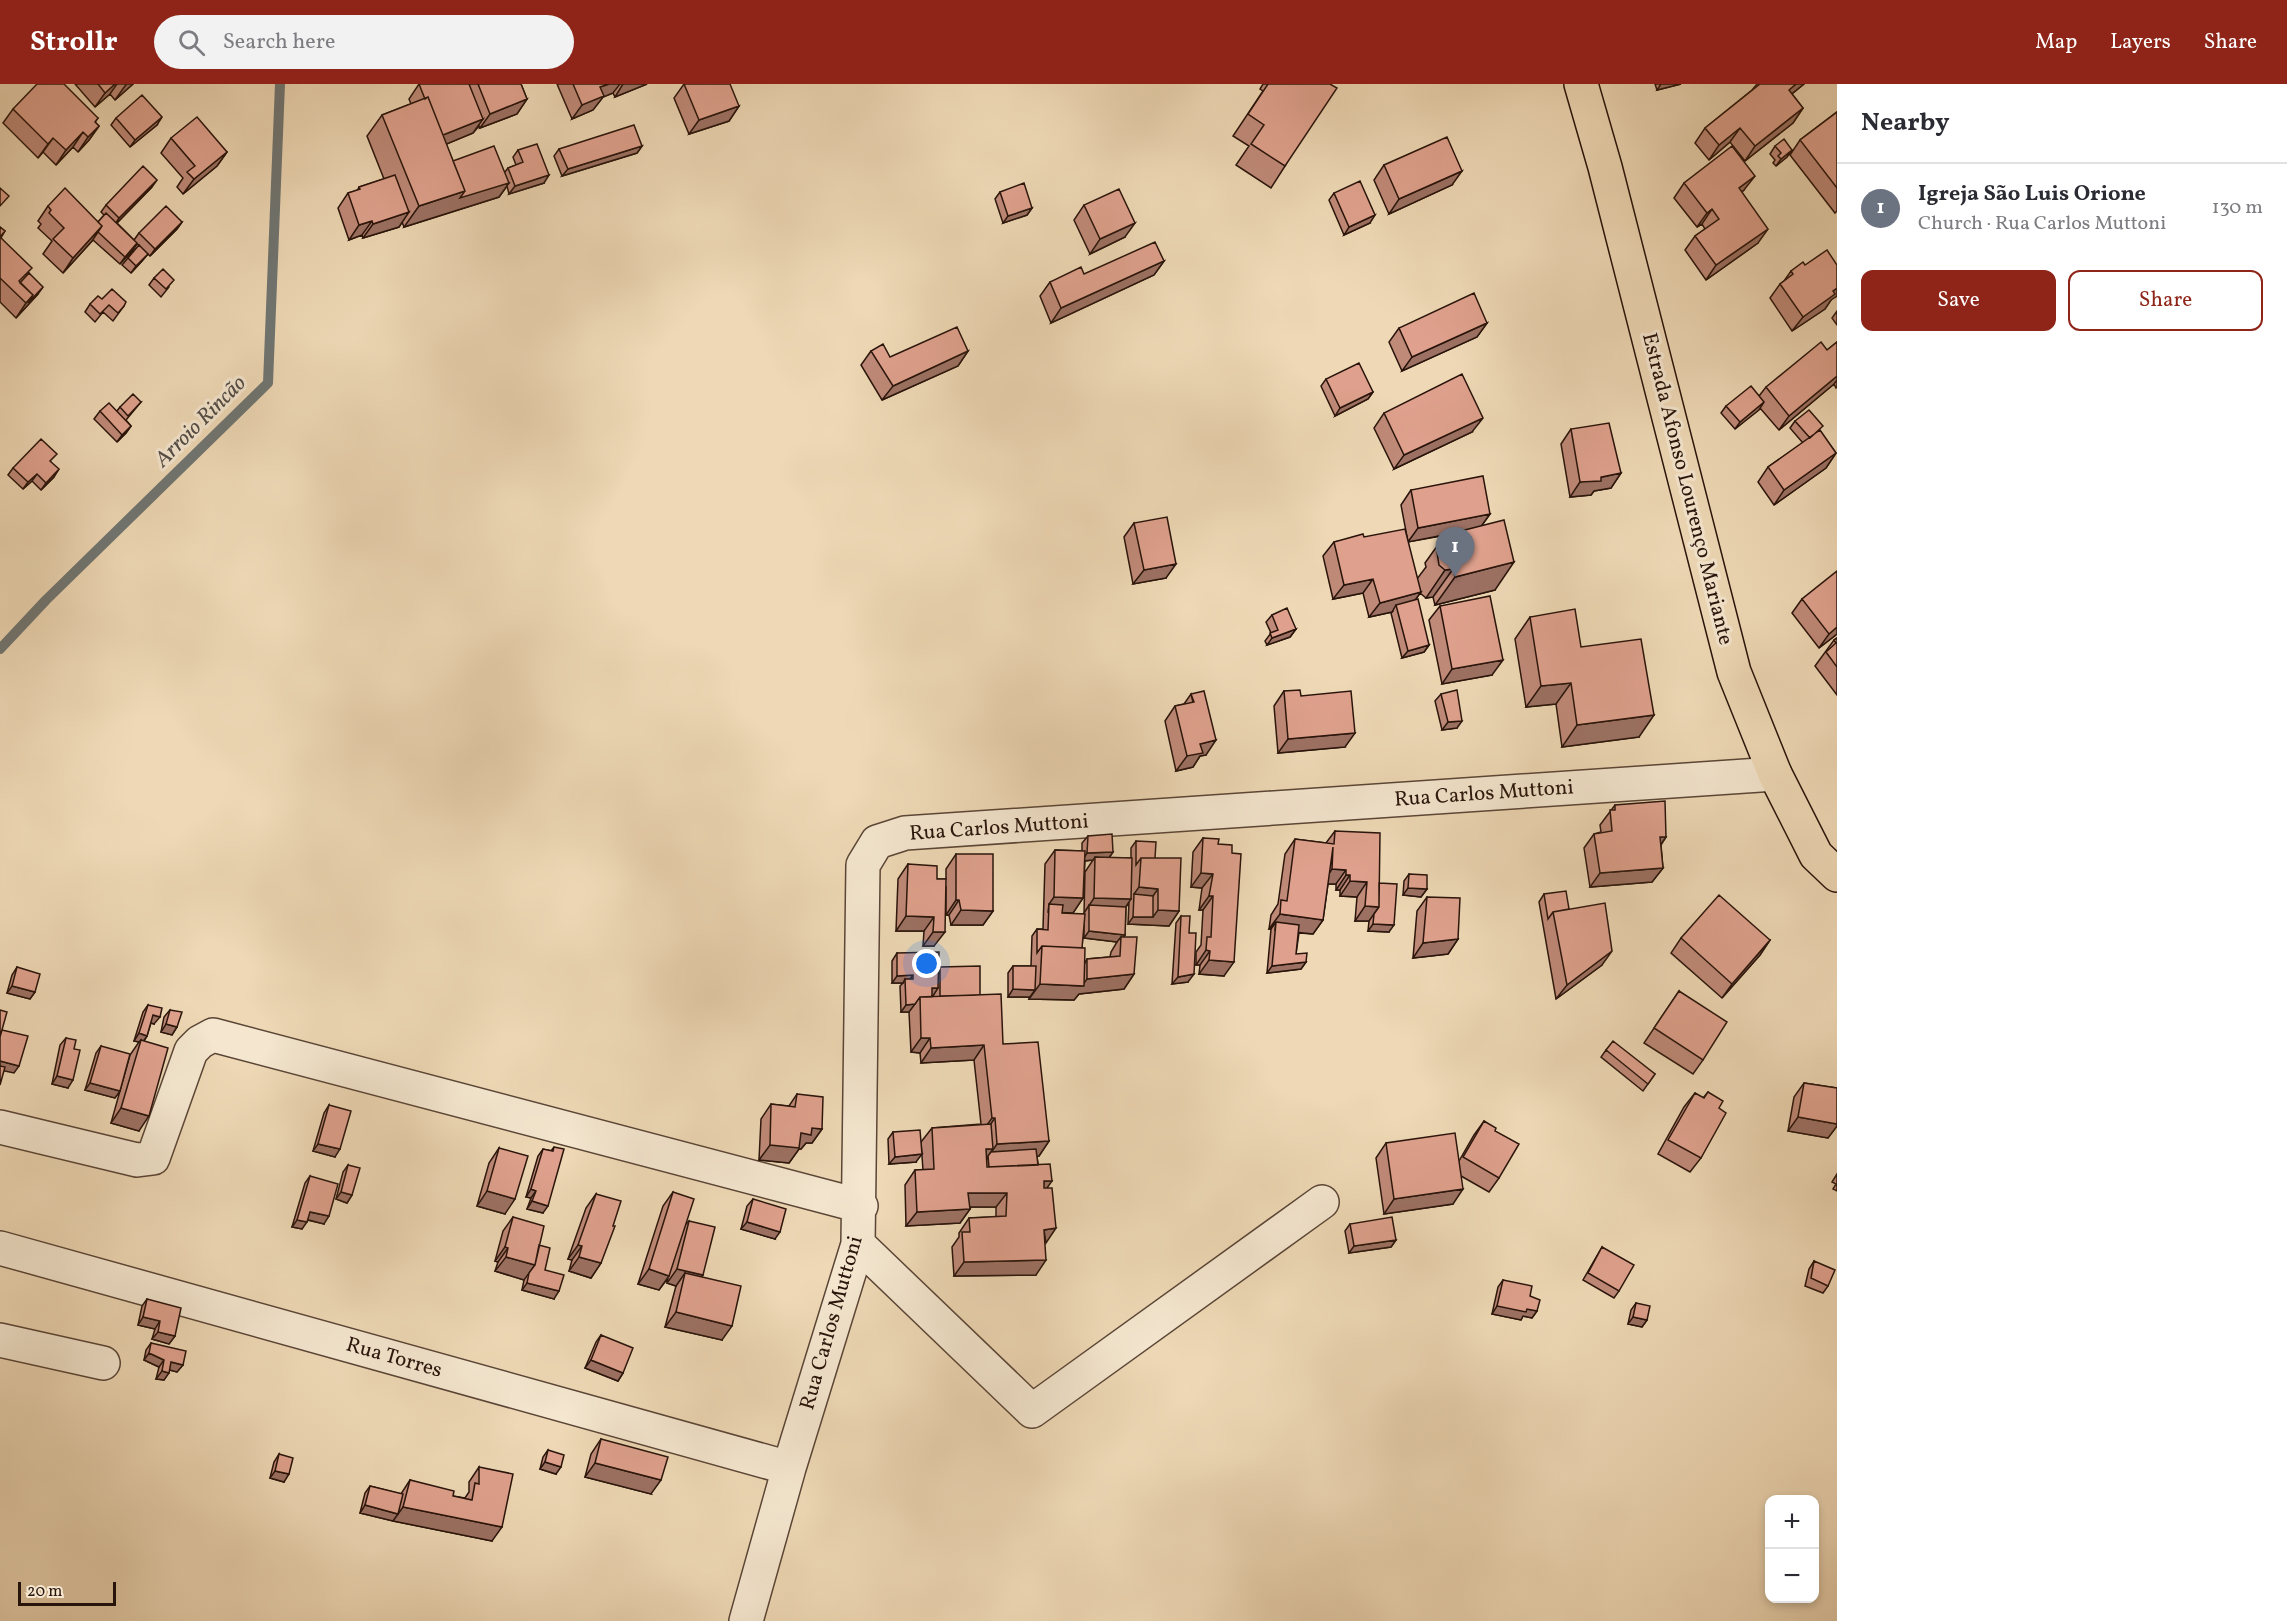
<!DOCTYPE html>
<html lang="en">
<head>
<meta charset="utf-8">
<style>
	:root { --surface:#fff; --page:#f2f2f3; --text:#2b2b33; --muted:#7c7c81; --line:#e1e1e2; --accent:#8f2418 }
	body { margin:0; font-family:Vollkorn,serif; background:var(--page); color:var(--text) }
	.controls { position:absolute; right:18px; bottom:18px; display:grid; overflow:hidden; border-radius:12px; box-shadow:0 3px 9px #0003 }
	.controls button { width:54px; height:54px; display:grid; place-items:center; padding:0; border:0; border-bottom:2px solid var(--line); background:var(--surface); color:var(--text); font:30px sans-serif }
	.scale { position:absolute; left:18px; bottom:15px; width:98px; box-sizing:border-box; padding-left:6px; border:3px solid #29140b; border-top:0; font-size:16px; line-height:21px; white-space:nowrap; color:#29140b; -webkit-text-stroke:4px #f4e6cf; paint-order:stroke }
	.you { position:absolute; left:927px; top:880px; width:21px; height:21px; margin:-15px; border:4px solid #fff; border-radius:50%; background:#1a73e8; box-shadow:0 0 0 9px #1a73e833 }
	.badge { display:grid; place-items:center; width:39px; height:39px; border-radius:50%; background:var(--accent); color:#fff; font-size:20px; font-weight:700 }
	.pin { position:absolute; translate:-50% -50px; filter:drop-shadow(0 2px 3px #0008) }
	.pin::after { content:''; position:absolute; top:32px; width:21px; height:18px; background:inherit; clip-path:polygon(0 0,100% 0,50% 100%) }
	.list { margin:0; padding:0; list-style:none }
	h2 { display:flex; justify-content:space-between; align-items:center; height:78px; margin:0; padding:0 24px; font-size:26px }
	h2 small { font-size:20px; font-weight:400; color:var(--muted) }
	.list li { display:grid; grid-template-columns:39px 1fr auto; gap:18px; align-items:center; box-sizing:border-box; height:90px; padding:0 24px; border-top:2px solid var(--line) }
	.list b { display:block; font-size:22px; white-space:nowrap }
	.list p { margin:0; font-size:20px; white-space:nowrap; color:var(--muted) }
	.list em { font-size:20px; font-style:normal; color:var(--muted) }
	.actions { display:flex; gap:12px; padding:18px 24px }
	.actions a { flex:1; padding:14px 0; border:2px solid var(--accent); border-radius:12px; text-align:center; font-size:21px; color:var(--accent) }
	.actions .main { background:var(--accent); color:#fff }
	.icon { flex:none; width:33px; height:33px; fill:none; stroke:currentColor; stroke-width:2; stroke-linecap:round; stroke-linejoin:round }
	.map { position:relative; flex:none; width:1837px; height:1537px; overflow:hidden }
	header { display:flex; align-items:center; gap:36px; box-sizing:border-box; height:84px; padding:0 30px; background:var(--accent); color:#fff }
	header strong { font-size:28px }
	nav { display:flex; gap:33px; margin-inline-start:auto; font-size:21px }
	.search { width:420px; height:54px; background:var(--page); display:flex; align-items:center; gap:15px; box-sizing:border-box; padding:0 21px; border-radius:33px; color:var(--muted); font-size:22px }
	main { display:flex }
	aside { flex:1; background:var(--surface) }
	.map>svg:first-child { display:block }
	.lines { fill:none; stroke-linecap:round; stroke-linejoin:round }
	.stream { stroke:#707673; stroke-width:10 }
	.minor-casing { stroke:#5a4536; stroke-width:36 }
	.major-casing { stroke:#29140b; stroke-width:36 }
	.minor { stroke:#f4e6cf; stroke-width:33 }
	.major { stroke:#eed8b5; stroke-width:33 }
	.wall { fill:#c08a79; stroke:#29140b; stroke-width:1.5; fill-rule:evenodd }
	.shaded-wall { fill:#9c7163; stroke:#29140b; stroke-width:1.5 }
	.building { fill:#dfa18d; stroke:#29140b; stroke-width:1.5 }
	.labels { text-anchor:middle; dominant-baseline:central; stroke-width:6; stroke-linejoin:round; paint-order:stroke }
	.street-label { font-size:21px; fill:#29140b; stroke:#f4e6cf }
	.water-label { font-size:22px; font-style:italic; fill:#524d48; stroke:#f4e6cf }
</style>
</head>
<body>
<header>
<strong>Strollr</strong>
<div class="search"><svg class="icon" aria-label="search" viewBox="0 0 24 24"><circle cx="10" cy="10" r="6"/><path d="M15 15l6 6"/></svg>Search here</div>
<nav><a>Map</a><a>Layers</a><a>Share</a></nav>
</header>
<main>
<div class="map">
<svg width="1837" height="1537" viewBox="0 0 1837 1537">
	<rect width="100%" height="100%" fill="#eed8b5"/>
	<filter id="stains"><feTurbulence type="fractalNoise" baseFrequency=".00333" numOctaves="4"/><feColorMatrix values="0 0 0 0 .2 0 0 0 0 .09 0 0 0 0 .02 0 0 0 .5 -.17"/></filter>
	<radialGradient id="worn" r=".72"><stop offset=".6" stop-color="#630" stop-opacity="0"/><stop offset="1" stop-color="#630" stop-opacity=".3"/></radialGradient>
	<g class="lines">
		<path class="stream" d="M0 565 46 516 268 299 280 0"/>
		<defs>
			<path id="minor" d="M0 1043 137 1076 153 1074 191 967 200 958 213 951 861 1122
				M858 1160 1032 1327 1322 1118
				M0 1164 789 1384
				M0 1256 103 1279
				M746 1537 789 1384 858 1160 863 781 877 758 905 749 1775 690"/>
			<path id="major" d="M1581 0 1605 83 1734 588 1775 690 1816 771 1837 791"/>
		</defs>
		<use href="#minor" class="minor-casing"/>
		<use href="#major" class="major-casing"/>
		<use href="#minor" class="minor"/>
		<use href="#major" class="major"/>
	</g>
	<path class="wall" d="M75 0H133L115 16 110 10 95 23Z
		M419 0H521L527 15 517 30 480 44 479 42 473 49 446 60 453 77 505 88 508 84 516 81 513 73 518 66 544 99 509 110 507 102 499 113 404 143 402 138 399 143 363 154 362 151 349 156 338 124 348 109 357 107 359 103 384 95 367 52 382 31 411 20 409 15Z
		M557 0H647L615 13 613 9 603 13 593 26 572 35Z
		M684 0 739 22 729 37 689 50 674 14Z
		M1263 0H1330L1285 82 1271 104 1236 81 1249 62 1233 52 1263 7 1260 5Z
		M1655 0H1681L1657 6Z
		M1757 0H1804L1792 10 1803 24 1793 39 1745 77 1730 58 1709 76 1695 59 1705 44 1752 6Z
		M13 25 98 34 95 38 99 42 89 56 78 68 73 63 56 81 43 68 38 74 3 39Z
		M1837 28V127L1835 129 1790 71 1800 56Z
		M116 34 157 41 130 63 111 41Z
		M171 54 227 68 217 82 183 110 177 103 183 94 161 69Z
		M642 62 637 69 562 92 554 72 559 65Z
		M1775 62 1792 66 1787 73 1776 82 1773 79 1775 76 1770 70Z
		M1384 81 1452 101 1389 130 1374 96Z
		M1684 99 1744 106 1742 108 1758 159 1706 196 1685 166 1695 152 1705 145 1702 140 1697 143 1674 114Z
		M152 103 117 139 134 156 139 149 182 138 177 145 150 172 148 170 142 177 131 189 122 181 139 161 137 160 132 167 120 180 93 156 63 189 43 170 52 157 38 144 41 140 38 137 48 122 98 138 104 131 101 128 106 121Z
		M1000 108 1032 124 1027 131 1003 139 995 115Z
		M1334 109 1370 139 1344 151 1329 116Z
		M1084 121 1125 153 1090 170 1074 136Z
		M0 143 5 147 1 154 29 189 38 210 16 234 0 218Z
		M1164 177 1154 191 1051 239 1040 212 1050 198 1084 190Z
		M1791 187 1831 216 1825 225 1792 247 1770 214 1780 200 1784 197Z
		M154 194 169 203 161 213 149 201Z
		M102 215 124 222 113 237 103 228 95 238 85 228 90 220Z
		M1837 227V241L1832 234Z
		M1487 239 1477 253 1402 287 1389 258 1399 244Z
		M1837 258V303L1836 304 1834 300 1779 346 1760 324 1735 345 1721 329 1726 322 1759 312 1766 303 1827 266Z
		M871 267 890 273 968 267 958 282 882 316 861 281Z
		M1326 295 1373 308 1368 315 1335 332 1321 302Z
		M141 318 126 336 131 342 126 349 117 358 94 335 100 327H117L120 323Z
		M1384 329 1472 348 1394 385 1374 344Z
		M1795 337 1820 347 1836 369 1826 384 1774 421 1758 398 1768 383 1803 359 1790 344Z
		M1571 345 1621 389 1611 404 1594 407 1591 411 1570 413 1561 360Z
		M51 378 54 393 41 406 32 397 23 405 8 391 13 384Z
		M1411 406 1490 430 1482 441 1495 506 1435 521 1433 513 1426 514 1420 509 1415 516 1429 561 1424 568 1402 574 1391 529 1392 528 1369 533 1363 509 1333 515 1323 472 1334 458 1364 453 1417 495 1426 483 1425 479 1445 451H1447L1408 458 1401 421Z
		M1134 439 1166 494 1133 500 1124 453Z
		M1802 515 1837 550 1819 564 1792 529Z
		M1440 522 1492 591 1442 600 1429 536Z
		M1272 531 1296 545 1290 553 1267 561 1265 557 1271 549 1266 538Z
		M1530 533 1581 563 1639 653 1562 663 1556 620 1526 623 1515 555Z
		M1837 554V611L1815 582 1834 556Z
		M1284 607 1301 612 1345 663 1278 669 1274 622Z
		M1191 610 1206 671 1200 672 1193 683 1176 687 1165 637 1175 622 1184 620Z
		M1441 610 1457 644 1442 646 1435 617Z
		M1615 721 1666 753 1661 761 1663 784 1652 798 1590 803 1584 764 1594 750 1601 748 1600 741Z
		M1335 747 1379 799 1389 848 1368 847 1369 837H1355L1357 813 1340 812V806H1336V800H1328L1323 836 1313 850 1299 849 1296 870 1306 878 1301 885 1267 889 1271 845H1269L1271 831 1278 820 1285 770 1295 755 1326 759Z
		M1088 752 1113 768 1109 774H1131V764L1136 757 1155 774 1179 827 1169 842 1128 840 1129 818 1126 823 1125 851 1123 853 1134 890 1124 905 1079 910 1074 916 1029 915 1030 913H1008V889L1013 882H1031L1032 852 1037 845H1043L1045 780 1055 766 1082 767V759ZM1093 776 1085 788 1084 830 1062 829H1073L1083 814 1085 777ZM1084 835V854L1117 858 1111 868 1110 873 1087 875 1085 879 1082 864Z
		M1203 754 1218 760 1224 892 1199 890 1200 881H1196V868L1201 861 1203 826H1199L1202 804 1191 803 1193 768Z
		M956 770 993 827 983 841H951L949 831H946V802L934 862H923L924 847H896L898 795 908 780 937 795H946V785Z
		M1409 790 1427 805 1421 813 1403 811 1404 797Z
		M1544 810 1569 825 1602 881 1556 915 1539 818Z
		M1427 813 1458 855 1448 870 1413 874 1417 827Z
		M1181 832 1189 849 1188 898 1172 900 1176 839Z
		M1681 854 1770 856 1760 871 1722 914 1671 869Z
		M897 869 939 885 940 883 980 911 1049 1057 1039 1072H1037L1038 1080 1046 1104 1045 1159 1036 1191 954 1192 952 1163 959 1153V1149L969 1134 996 1133V1123H970V1125L960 1139 906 1142 905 1101 915 1086H923L921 1058 932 1044 981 1040 974 976 921 979 920 969 911 968 909 928H901L900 902 903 899H892V877Z
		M17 883 35 908 30 915 7 909 12 891Z
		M1679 907 1703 976 1693 990 1644 959Z
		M148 921 154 940 151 939 147 952 144 957 139 1047 111 1039 130 971 139 958 134 957 143 928Z
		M170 926 177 943 172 951 161 948 164 933Z
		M66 954 74 965 68 1004 52 1000 60 961Z
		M101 962 120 1007 115 1014 85 1006 96 969Z
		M1606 966 1655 990 1643 1007 1601 973Z
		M1804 999 1837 1004V1042L1828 1054 1788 1047 1794 1013Z
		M1708 1008 1719 1024 1701 1074 1690 1088 1658 1070 1684 1023 1695 1009 1703 1014Z
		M797 1010 822 1045 812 1059H806L801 1065H799L789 1079 759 1076 761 1035 771 1020 789 1022Z
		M329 1021 335 1073 313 1067 324 1029Z
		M1484 1037 1495 1047 1499 1094 1489 1108 1461 1092 1453 1120 1384 1130 1376 1074 1386 1059 1459 1077 1474 1051Z
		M893 1048 916 1078 889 1080 888 1055Z
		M554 1063 543 1129 527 1125 531 1114 526 1113 538 1072 543 1065 551 1067Z
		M499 1064 505 1130 477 1122 489 1079Z
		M348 1081 352 1111 347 1119 336 1115 343 1088Z
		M1837 1090V1107L1833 1105 1836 1100 1832 1098Z
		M310 1092 324 1140 307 1136 302 1145 292 1143 305 1099Z
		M673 1108 686 1140 689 1137 702 1193 722 1256 665 1243 676 1202 667 1199 668 1194 659 1206 638 1200 663 1122Z
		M596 1110 601 1179 591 1194 569 1187 572 1176 568 1175 586 1124Z
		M753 1115 775 1155 741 1145 747 1122Z
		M513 1133 539 1161 545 1186 554 1215 522 1206 524 1196 495 1187 498 1178 495 1177 503 1147Z
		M1350 1140 1396 1156 1391 1163 1349 1169 1345 1147Z
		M1602 1163 1619 1207 1614 1214 1583 1196Z
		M1814 1177 1828 1202 1823 1209 1805 1202 1809 1185Z
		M1503 1196 1530 1212 1537 1227 1532 1234 1523 1232 1521 1236 1492 1230 1498 1203Z
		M147 1215 175 1252 169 1260 152 1255 155 1245 138 1241 142 1222Z
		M1636 1219 1647 1236 1642 1243 1628 1240 1631 1226Z
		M601 1251 623 1289 618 1297 585 1284 596 1258Z
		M151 1259 183 1281 177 1288 170 1286 164 1296 156 1295 159 1283 144 1276 146 1266Z
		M601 1355 651 1410 585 1393 591 1370Z
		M548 1366 556 1390 540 1385 543 1373Z
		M279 1370 284 1398 270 1394 274 1378Z
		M479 1383 492 1457 393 1437 360 1429 365 1409 370 1402 401 1410 410 1396 453 1412 465 1414 469 1408V1398Z"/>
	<path class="shaded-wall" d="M115 0H117L110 10 95 23 105 9Z
		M127 0H133L115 16 125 2Z
		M609 0H620L613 9 603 13 593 26 572 35 582 21 600 3Z
		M623 0H647L615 13Z
		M1661 0H1681L1657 6Z
		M1796 0H1804L1779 20 1789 6Z
		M527 15 517 30 480 44 490 30Z
		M739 22 729 37 689 50 699 36Z
		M1803 24 1793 39 1745 77 1755 62Z
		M162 33 157 41 130 63 135 56Z
		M483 35 473 49 430 67 440 52Z
		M99 42 89 56 78 68 88 53Z
		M1740 44 1730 58 1709 76 1719 61Z
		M83 48 73 63 56 81 66 66Z
		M53 54 43 68 38 74 48 60Z
		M642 62 637 69 562 92 568 85Z
		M1792 66 1787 73 1776 82 1781 75Z
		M227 68 217 82 183 110 194 95Z
		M1462 87 1452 101 1389 130 1399 115Z
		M549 91 544 99 509 110 515 102Z
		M1755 92 1744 106 1729 118 1739 104Z
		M157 96 152 103 114 142 119 134Z
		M509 99 499 113 404 143 419 122 465 107Z
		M1032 124 1027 131 1003 139 1008 132Z
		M1712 125 1702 140 1697 143 1707 129Z
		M409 128 399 143 363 154 373 140Z
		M1375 131 1370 139 1344 151 1349 143Z
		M372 137 362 151 349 156 359 141Z
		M182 138 177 145 150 172 155 165Z
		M1135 139 1125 153 1090 170 1100 155Z
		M102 142 92 157 63 189 73 174Z
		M1768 145 1758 159 1706 196 1716 181Z
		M137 159 132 167 120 180 125 173Z
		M148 170 142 177 131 189 136 182Z
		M1164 177 1154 191 1051 239 1061 224Z
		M43 203 38 210 16 234 26 219Z
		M1837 204V212L1831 216 1825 225 1792 247 1803 233Z
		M1487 239 1477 253 1402 287 1412 273Z
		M968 267 958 282 882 316 893 302Z
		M1837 292V296L1834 300 1779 346 1789 332Z
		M1373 308 1368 315 1335 332 1340 324Z
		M1764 318 1759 326 1735 345 1740 338Z
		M1483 334 1472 348 1394 385 1404 371Z
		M131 342 126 349 117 358 122 351Z
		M1836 369 1826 384 1774 421 1784 406Z
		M59 385 54 393 41 406 46 399Z
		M1621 389 1611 404 1594 407 1591 411 1570 413 1580 398Z
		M37 390 32 397 23 405 28 398Z
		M1490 430 1480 444 1408 458 1418 444Z
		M1514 478 1495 506 1435 521 1455 493Z
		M1176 480 1166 494 1133 500 1144 486Z
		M1453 485 1433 513 1426 514 1445 486Z
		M1373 495 1363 509 1333 515 1344 501Z
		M1421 508 1410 523 1396 521 1392 528 1369 533 1380 519Z
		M1837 543V550L1819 564 1829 550Z
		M1296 545 1290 553 1267 561 1272 554Z
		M1429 561 1424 568 1402 574 1408 567Z
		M1503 576 1492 591 1442 600 1452 585Z
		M1571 599 1556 620 1526 623 1541 602Z
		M1654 631 1639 653 1562 663 1577 641Z
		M1462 637 1457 644 1442 646 1448 638Z
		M1355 649 1345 663 1278 669 1288 655Z
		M1216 656 1206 671 1200 672 1193 683 1176 687 1187 672 1200 660Z
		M1660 753H1666L1656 767Z
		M1113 768 1108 775 1095 773 1093 776 1082 777 1087 769Z
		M1663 784 1652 798 1590 803 1600 789Z
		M1332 785 1346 786 1336 800H1322Z
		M1201 789 1213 790 1202 804 1191 803Z
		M1346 791H1350L1340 806H1336Z
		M1350 797 1367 798 1357 813 1340 812Z
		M1139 803 1158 805 1148 819 1134 810Z
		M1408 804 1427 805 1421 813 1403 811Z
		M1209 812H1213L1203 826H1199Z
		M1054 813 1083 814 1073 829 1048 828 1049 820Z
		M1094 814 1131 815 1121 830 1089 821 1084 829Z
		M956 816H959L949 831H946Z
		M1365 822 1379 823 1369 837H1355Z
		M961 826 993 827 983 841H951Z
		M1158 826 1179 827 1169 842 1128 840 1133 833H1153Z
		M1280 830 1323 836 1313 850 1275 846 1276 838 1271 845H1269Z
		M906 832 934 833 924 847H896Z
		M1373 840 1394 841 1389 848 1368 847Z
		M1089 847 1125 851 1121 857V853L1117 858 1084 854Z
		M933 848H945L934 862H923Z
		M1458 855 1448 870 1413 874 1423 859Z
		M1770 856 1760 871 1722 914 1732 900Z
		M1206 866 1210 867 1200 881H1196Z
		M1612 867 1602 881 1556 915 1567 901Z
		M1209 876 1234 878 1224 892 1199 890Z
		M1306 878 1301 885 1267 889 1272 882Z
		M1134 890 1124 905 1079 910 1074 916 1029 915 1040 900 1082 902 1087 895Z
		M1194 890 1188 898 1172 900 1178 893Z
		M913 891 908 898 905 895 903 899H892L897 892Z
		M12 902 35 908 30 915 7 909Z
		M932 904H938L933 912H927Z
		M1013 905 1035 906 1030 913H1008Z
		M915 920 909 928H901L906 921Z
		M153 931 160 933 154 940 148 938Z
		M166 940 177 943 172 951 161 948Z
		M139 949 147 952 142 959 141 956 139 958 134 957Z
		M921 954H930L920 969 911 968Z
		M984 961 974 976 921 979 931 964Z
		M0 977 19 982 14 989 0 986Z
		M57 992 73 996 68 1004 52 1000Z
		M90 999 120 1007 115 1014 85 1006Z
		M121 1024 149 1032 139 1047 111 1039Z
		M1798 1033 1837 1040V1042L1828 1054 1788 1047Z
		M992 1034H995L985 1048 981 1049Z
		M812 1044 822 1045 812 1059H806L801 1065H799L789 1079 759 1076 770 1061Z
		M1049 1057 1039 1072 988 1075V1073L997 1060Z
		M318 1060 340 1065 335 1073 313 1067Z
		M986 1065H993L983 1080Z
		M922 1070 916 1078 889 1080 895 1073Z
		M1044 1097H1052L1042 1111Z
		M531 1105 536 1107 531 1114 526 1113Z
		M1463 1105 1453 1120 1384 1130 1394 1115Z
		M487 1107 515 1115 505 1130 477 1122Z
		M341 1108 352 1111 347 1119 336 1115Z
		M968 1109H1007L996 1123H958Z
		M532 1117 548 1122 543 1129 527 1125Z
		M970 1125 960 1139 906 1142 917 1128Z
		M310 1128 329 1132 324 1140 305 1135Z
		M297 1136 307 1138 302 1145 292 1143Z
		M747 1138 780 1148 775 1155 741 1145Z
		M1056 1144 1046 1159 1044 1146Z
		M1396 1156 1391 1163 1349 1169 1354 1162Z
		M578 1161 582 1162 572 1176 568 1175Z
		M505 1163 508 1164 498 1178 495 1177Z
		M506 1173 535 1181 524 1196 495 1187Z
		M579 1173 601 1179 591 1194 569 1187Z
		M1046 1176 1036 1191 954 1192 964 1178Z
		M649 1185 669 1192 659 1206 638 1200Z
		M677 1185 703 1191 693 1205 685 1189 676 1202 667 1199Z
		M527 1199 559 1207 554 1215 522 1206Z
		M1497 1222 1527 1225 1537 1227 1532 1234 1523 1232 1521 1236 1492 1230Z
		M676 1228 732 1242 722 1256 665 1243Z
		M143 1233 160 1237 155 1245 138 1241Z
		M1633 1233 1647 1236 1642 1243 1628 1240Z
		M158 1248 175 1252 169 1260 152 1255Z
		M149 1269 164 1276 159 1283 144 1276Z
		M591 1276 623 1289 618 1297 585 1284Z
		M171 1278 183 1281 177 1288 166 1285Z
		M162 1287 169 1289 164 1296 156 1295Z
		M545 1378 561 1383 556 1390 540 1385Z
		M595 1379 661 1396 651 1410 585 1393Z
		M275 1387 289 1390 284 1398 270 1394Z
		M365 1421 398 1430 393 1437 360 1429Z
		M403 1423 502 1443 492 1457 393 1437Z"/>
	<path class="building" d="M37 0H64L98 34 95 38 99 42 88 53 83 48 66 66 53 54 48 60 13 25Z
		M98 0H115L105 9Z
		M419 0H469L483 35 443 51 428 13 425 15Z
		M478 0H521L527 15 490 30Z
		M573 0H609L600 3 604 12 582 21Z
		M684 0H730L739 22 699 36Z
		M1268 0H1330L1337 4 1285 82 1251 60 1264 41 1248 30Z
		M1760 0H1796L1789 6 1803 24 1755 62 1740 44 1719 61 1705 44Z
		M142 11 162 33 135 56 116 34Z
		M428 13 465 107 419 122 382 31Z
		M1837 28V104L1800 56Z
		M197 33 227 68 194 95 187 88 195 82 171 54Z
		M634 41 642 62 568 85 559 65Z
		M1447 53 1462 87 1399 115 1384 81Z
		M1784 55 1792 66 1781 75 1778 72 1781 69 1775 62Z
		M537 60 549 91 515 102 508 84 523 78 518 66Z
		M494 62 509 99 460 114 465 107 453 77Z
		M1732 62 1755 92 1739 104 1768 145 1716 181 1695 152 1719 135 1712 125 1707 129 1684 99Z
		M143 82 157 96 119 134 106 121Z
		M395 91 409 128 373 140 372 137 359 141 348 109 360 105 359 103Z
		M1360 97 1375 131 1349 143 1334 109Z
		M1024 99 1032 124 1008 132 1000 108Z
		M0 104 9 112 0 122Z
		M65 104 102 142 73 174 53 155 64 144 49 129 51 126 48 122Z
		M1119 105 1135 139 1100 155 1084 121Z
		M166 122 182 138 155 165 139 149Z
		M106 129 137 159 125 173 98 148 102 142 98 138Z
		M0 143 5 147 0 153Z
		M0 153 32 184 19 197 33 211 26 219 0 194Z
		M1155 158 1164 177 1061 224 1050 198 1081 183 1084 190Z
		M139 161 148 170 136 182 128 174Z
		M1827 166 1837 181V204L1833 207 1835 210 1803 233 1780 200 1793 190 1791 187 1803 178 1805 181Z
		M163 185 174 196 166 205 154 194Z
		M29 189 43 203 28 219 33 211 20 199Z
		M112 205 126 218 124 222 118 229 109 221 100 230 90 220 98 212 102 215Z
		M1474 209 1487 239 1412 273 1399 244Z
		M957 243 968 267 893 302 871 267 883 260 890 273Z
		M1821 258 1827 266 1837 258V292L1789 332 1766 303Z
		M1359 279 1373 308 1340 324 1326 295Z
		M1462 290 1483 334 1404 371 1384 329Z
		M1751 302 1764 318 1740 338 1726 322Z
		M133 310 141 318 128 332 120 323Z
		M109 319 131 342 122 351 100 327Z
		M1809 326 1823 342 1810 354 1795 337Z
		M1609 339 1621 389 1601 393V397L1580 398 1571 345Z
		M1820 346 1836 369 1784 406 1768 383Z
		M41 355 57 370 50 377 59 385 46 399 37 390 28 398 13 384Z
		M1483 392 1490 430 1418 444 1411 406Z
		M1167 433 1176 480 1144 486 1134 439Z
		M1504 436 1514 478 1455 493 1453 485 1445 486 1439 481 1437 468 1446 457 1445 451Z
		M1405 445 1421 508 1380 519 1373 495 1344 501 1334 458 1363 450 1364 453Z
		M1837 487V543L1829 550 1802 515Z
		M1490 512 1503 576 1452 585 1440 522Z
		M1418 515 1429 561 1408 567 1396 521Z
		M1287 524 1296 545 1272 554 1270 549 1278 546 1272 531Z
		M1575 525 1581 563 1641 555 1654 631 1577 641 1571 599 1541 602 1530 533Z
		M1837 554V583L1826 568 1836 559 1834 556Z
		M1300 606 1301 612 1351 607 1355 649 1288 655 1284 607Z
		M1457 606 1462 637 1448 638 1441 610Z
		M1204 607 1216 656 1200 660 1203 669 1187 672 1175 622 1194 618 1191 610Z
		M1665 717 1666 753H1660L1663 784 1600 789 1594 750 1612 747 1610 726H1615V721Z
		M1335 747 1380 749 1379 823 1365 822 1367 798 1350 797V791H1346V786L1332 785 1333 763 1323 836 1280 830 1281 816 1287 817 1295 755 1334 760Z
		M1112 750 1113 768 1087 769 1088 752Z
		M1203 754 1219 755 1218 760 1232 761V769L1241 770 1234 878 1209 876 1210 867 1206 866 1207 853H1211L1213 812H1209L1213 790 1201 789Z
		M1136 757 1156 758 1155 774H1141L1136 781Z
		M1055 766 1085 767 1083 814 1054 813Z
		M956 770H993V827L961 826 959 816H956Z
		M1095 773 1132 774 1131 815 1094 814Z
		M1141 774H1181L1179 827 1158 826V805L1139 803Z
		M908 780 937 782V795H946L945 848H933L934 833 906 832Z
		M1409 790 1427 791V805L1408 804Z
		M1379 799 1397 800 1394 841 1373 840 1374 830 1379 823Z
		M1566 807 1569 825 1553 828 1548 835 1544 810Z
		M1134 810 1153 812V833H1133Z
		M1719 811 1770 856 1732 900 1681 854Z
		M1427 813 1460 814 1458 855 1423 859Z
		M1605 819 1612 867 1567 901 1553 828Z
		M1049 820 1063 821 1062 829 1085 830 1082 864 1042 862 1037 869V845L1048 846Z
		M1089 821 1126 823 1125 851 1089 847Z
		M1181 832H1190L1189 849H1196L1194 890 1178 893Z
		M1276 838 1299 841 1296 870 1307 869 1306 878 1272 882Z
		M1121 853H1137L1134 890 1087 895V875L1120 872Z
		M1042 862 1085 864 1084 902 1040 900Z
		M939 868 938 904H932V913H920L915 920 906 921 905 895H913V891L897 892V869Z
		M980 882V911L940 912V883Z
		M1013 882H1036L1035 906 1013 905Z
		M17 883 40 890 35 908 12 902Z
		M1679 907 1727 938 1703 976 1654 944Z
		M1001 910 1003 960 1038 958 1049 1057 997 1060 995 1034H992L984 961 931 964 930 954H921L920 913Z
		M148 921 162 924 160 933 153 931 147 952 139 949Z
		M0 926 7 928 0 953Z
		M170 926 182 928 177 943 166 940Z
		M2 946 28 952 19 982 0 977V953Z
		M66 954 76 956 74 965 80 966 73 996 57 992Z
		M141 956 168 964 149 1032 121 1024Z
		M1613 957 1655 990 1648 1000 1606 966Z
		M101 962 130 970 120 1007 90 999Z
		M0 982 5 983 0 1001Z
		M1804 999 1837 1004V1040L1798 1033Z
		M1708 1008 1723 1017 1719 1024 1726 1029 1701 1074 1668 1056 1695 1009 1704 1014Z
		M797 1010 823 1013 822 1045 812 1044 811 1051 801 1049 799 1064 770 1061 771 1020 795 1023Z
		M329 1021 351 1027 340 1065 318 1060Z
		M1484 1037 1496 1044 1495 1047 1519 1060 1499 1094 1463 1073Z
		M991 1040 993 1065H986L987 1083 1050 1080 1052 1097H1044V1104H1052L1056 1144 1044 1146 1046 1176 964 1178 962 1148H970L969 1134 1006 1132 1007 1109H968L970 1125 917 1128 915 1086 934 1085 932 1044Z
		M920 1046 922 1070 895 1073 893 1048Z
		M1455 1049 1463 1105 1394 1115 1386 1059Z
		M554 1063 564 1065 548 1122 532 1117 536 1107 531 1105 543 1065 553 1067Z
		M499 1064 528 1072 515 1115 487 1107Z
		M1036 1065 1038 1081 989 1083 988 1072 991 1068Z
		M348 1081 360 1084 352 1111 341 1108Z
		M310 1092 338 1100 329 1132 310 1128 307 1138 297 1136Z
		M673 1108 694 1115 669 1192 649 1185Z
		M596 1110 621 1117 613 1142H615L601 1179 579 1173 582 1162 578 1161Z
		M753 1115 786 1125 780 1148 747 1138Z
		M513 1133 544 1142 535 1181 506 1173 508 1164 505 1163Z
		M1392 1133 1396 1156 1354 1162 1350 1140Z
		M689 1137 715 1143 703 1191 677 1185Z
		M539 1161 550 1164 545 1186 564 1191 559 1207 527 1199 529 1189 535 1181Z
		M1602 1163 1634 1181 1619 1207 1588 1189Z
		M1814 1177 1835 1186 1828 1202 1811 1194Z
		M685 1189 741 1202 732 1242 676 1228Z
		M1503 1196 1532 1202 1530 1212 1540 1216 1537 1227 1527 1225 1526 1228 1497 1222Z
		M147 1215 181 1224 175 1252 158 1248 160 1237 143 1233Z
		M1636 1219 1650 1222 1647 1236 1633 1233Z
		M601 1251 633 1264 623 1289 591 1276Z
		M151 1259 186 1267 183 1281 171 1278 169 1289 162 1287 164 1276 149 1269Z
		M601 1355 668 1373 661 1396 595 1379Z
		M548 1366 564 1371 561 1383 545 1378Z
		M279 1370 293 1374 289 1390 275 1387Z
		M479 1383 513 1390 502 1443 403 1423 410 1396 454 1407 453 1412 472 1416 475 1399 479 1400Z
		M370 1402 403 1410 398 1430 365 1421Z"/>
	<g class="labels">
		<g class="street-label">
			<text transform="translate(1687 405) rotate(76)">Estrada Afonso Lourenço Mariante</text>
			<text transform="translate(1484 710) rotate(-4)">Rua Carlos Muttoni</text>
			<text transform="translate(999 744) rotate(-4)">Rua Carlos Muttoni</text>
			<text transform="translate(832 1239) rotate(-74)">Rua Carlos Muttoni</text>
			<text transform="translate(394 1274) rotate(16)">Rua Torres</text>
		</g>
		<g class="water-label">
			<text transform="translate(201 338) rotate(-45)">Arroio Rincão</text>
		</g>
	</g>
	<rect width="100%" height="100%" filter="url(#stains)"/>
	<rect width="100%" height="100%" fill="url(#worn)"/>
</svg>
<div class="controls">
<button>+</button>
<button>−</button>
</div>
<div class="scale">20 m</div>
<div class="you"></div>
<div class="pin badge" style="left:1455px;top:493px;background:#6b7280">1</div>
</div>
<aside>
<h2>Nearby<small></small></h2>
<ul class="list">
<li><span class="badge" style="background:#6b7280">1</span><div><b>Igreja São Luis Orione</b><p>Church · Rua Carlos Muttoni</p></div><em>130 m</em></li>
</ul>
<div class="actions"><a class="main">Save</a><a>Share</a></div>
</aside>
</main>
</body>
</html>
